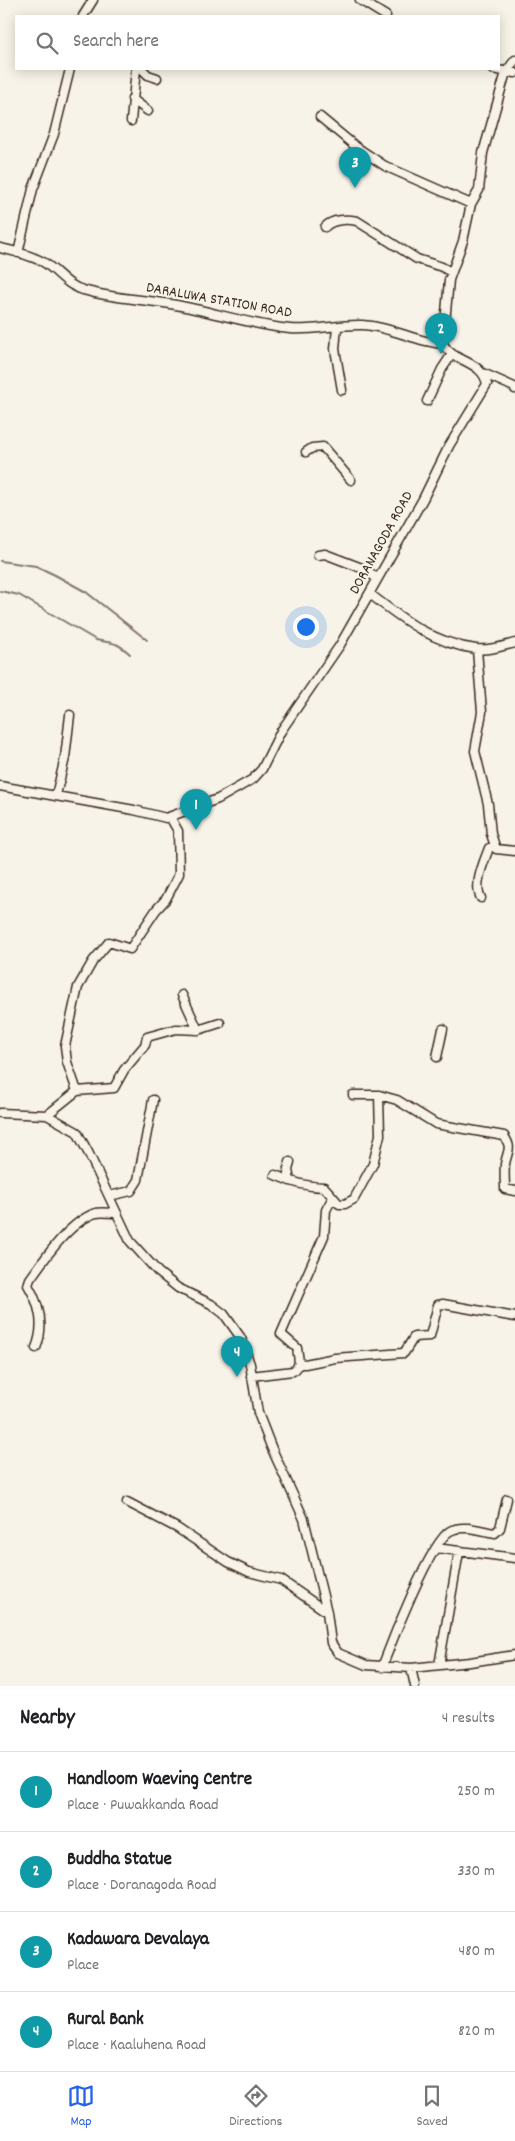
<!DOCTYPE html>
<html lang="en">
<head>
<meta charset="utf-8">
<style>
	:root { --surface:#fff; --page:#f6f6f6; --text:#202124; --muted:#757577; --line:#e0e0e0; --accent:#2563eb }
	body { margin:0; font-family:Dekko,sans-serif; background:var(--page); color:var(--text) }
	.you { position:absolute; left:305px; top:626px; width:18px; height:18px; margin:-12px; border:4px solid #fff; border-radius:50%; background:#1a73e8; box-shadow:0 0 0 8px #1a73e833 }
	.badge { display:grid; place-items:center; width:32px; height:32px; border-radius:50%; background:var(--accent); color:#fff; font-size:16px; font-weight:700 }
	.pin { position:absolute; translate:-50% -41px; filter:drop-shadow(0 1px 2px #0008) }
	.pin::after { content:''; position:absolute; top:26px; width:18px; height:15px; background:inherit; clip-path:polygon(0 0,100% 0,50% 100%) }
	.list { margin:0; padding:0; list-style:none }
	h2 { display:flex; justify-content:space-between; align-items:center; height:65px; margin:0; padding:0 20px; font-size:21px }
	h2 small { font-size:16px; font-weight:400; color:var(--muted) }
	.list li { display:grid; grid-template-columns:32px 1fr auto; gap:15px; align-items:center; box-sizing:border-box; height:80px; padding:0 20px; border-top:1px solid var(--line) }
	.list b { display:block; font-size:19px; white-space:nowrap }
	.list p { margin:0; font-size:16px; white-space:nowrap; color:var(--muted) }
	.list em { font-size:16px; font-style:normal; color:var(--muted) }
	.icon { flex:none; width:28px; height:28px; fill:none; stroke:currentColor; stroke-width:2; stroke-linecap:round; stroke-linejoin:round }
	.map { position:relative; flex:none; width:515px; height:1686px; overflow:hidden }
	.search { position:absolute; background:var(--surface); box-shadow:0 2px 12px #0003; left:15px; right:15px; top:15px; height:55px; display:flex; align-items:center; gap:12px; box-sizing:border-box; padding:0 18px; border-radius:0px; color:var(--muted); font-size:19px }
	.sheet { height:385px; background:var(--surface) }
	nav { display:flex; justify-content:space-around; align-items:center; box-sizing:border-box; height:70px; border-top:1px solid var(--line); background:var(--surface); font-size:14px; color:var(--muted) }
	nav a { display:grid; justify-items:center; gap:2px }
	nav .on { color:var(--accent) }
	.map>svg:first-child { display:block }
	.lines { fill:none; stroke-linecap:round; stroke-linejoin:round }
	.stream { stroke:#84786c; stroke-width:2 }
	.minor-casing { stroke:#3b2a1e; stroke-width:11 }
	.minor { stroke:#f7f3e8; stroke-width:8 }
	.labels { text-anchor:middle; dominant-baseline:central; stroke-width:4.5; stroke-linejoin:round; paint-order:stroke }
	.street-label { font-size:15px; fill:#3b2a1e; stroke:#f7f3e8 }
</style>
</head>
<body>
<div class="map">
<svg width="515" height="1686" viewBox="0 0 515 1686">
	<rect width="100%" height="100%" fill="#f7f3e8"/>
	<filter id="ink" filterUnits="userSpaceOnUse"><feTurbulence type="fractalNoise" baseFrequency=".02" numOctaves="2"/><feDisplacementMap in="SourceGraphic" scale="10" xChannelSelector="R" yChannelSelector="G"/><feConvolveMatrix kernelMatrix="1 2 1 2 8 2 1 2 1" color-interpolation-filters="sRGB"/></filter>
	<g filter="url(#ink)">
		<g class="lines">
			<path class="stream" d="M0 561 36 566 55 575 86 592 147 640
				M0 591 19 595 96 640C114 644 114 640 130 654"/>
			<defs>
				<path id="minor" d="M360 0 386 16
					M83 16 93 0
					M142 69 148 75 157 78
					M492 69 515 73
					M132 99 148 111
					M320 117 355 146 385 166 471 204
					M131 121 136 69
					M325 227C332 219 347 219 357 221L417 259 442 267 451 272
					M0 248C14 251 30 255 43 262 57 270 67 286 83 290 113 299 145 299 176 305 214 312 251 325 290 329 314 331 338 324 362 325 390 326 415 342 443 344
					M18 253 33 189 54 134 70 69
					M337 327 335 349 342 390
					M485 374 514 387 515 389
					M427 401 442 369 452 354
					M306 452 312 448 323 447 351 480
					M318 555 325 554 367 570 377 579
					M370 594C402 619 435 644 476 649 489 651 503 646 515 643
					M477 650 482 712 475 751 488 804 491 834 496 849 515 851
					M0 786 134 810 166 818 218 799 253 779 262 769 281 731 340 645 423 499 449 446 487 384C482 360 454 363 443 344L449 280 463 241 471 204 479 190 483 153 506 72 515 60
					M56 795 65 758 70 715
					M481 898C473 885 484 862 489 848L494 846
					M182 995 198 1030
					M437 1057 443 1029
					M77 1091 67 1062 65 1046 78 987 93 961 109 942 130 949 156 910 166 899 179 874 178 831 170 817
					M353 1095H379L397 1100 436 1124 504 1136C513 1149 507 1151 505 1164 504 1172 505 1181 505 1189L515 1191
					M0 1113 47 1115 77 1132 89 1154 130 1241 158 1272 178 1288 211 1304 224 1314 241 1338 250 1364 258 1413 272 1449 304 1519 327 1612 331 1643 338 1653 366 1665 411 1668 470 1662 515 1655
					M47 1115 77 1091 114 1088 124 1070 145 1045 147 1037 176 1029 198 1030 220 1023
					M290 1181 288 1170 290 1162
					M109 1196 131 1191 138 1180 153 1100
					M333 1197 339 1204H345L354 1199 373 1164 380 1135 379 1095
					M36 1348C45 1325 40 1305 28 1285L30 1279C45 1258 70 1221 96 1213 101 1212 109 1213 115 1213
					M299 1363 305 1364 335 1358 404 1353 414 1337 430 1336 438 1305 443 1304 515 1317
					M251 1376 293 1371C302 1366 298 1357 297 1348L281 1334 324 1236 326 1210 333 1197 324 1187C307 1187 291 1182 275 1175
					M127 1502 177 1528 228 1562 249 1572 281 1580 327 1612
					M436 1548 515 1558
					M439 1665 459 1552
					M382 1667C391 1643 431 1541 450 1531 462 1524 482 1531 495 1533L500 1528 507 1499
					M411 1668 415 1686"/>
			</defs>
			<use href="#minor" class="minor-casing"/>
			<use href="#minor" class="minor"/>
		</g>
	</g>
	<g class="labels">
		<g class="street-label">
			<text transform="translate(219 301) rotate(10)">DARALUWA STATION ROAD</text>
			<text transform="translate(382 543) rotate(-61)">DORANAGODA ROAD</text>
		</g>
	</g>
</svg>
<div class="you"></div>
<div class="pin badge" style="left:196px;top:830px;background:#0f9aa8">1</div>
<div class="pin badge" style="left:441px;top:354px;background:#0f9aa8">2</div>
<div class="pin badge" style="left:355px;top:188px;background:#0f9aa8">3</div>
<div class="pin badge" style="left:237px;top:1377px;background:#0f9aa8">4</div>
<div class="search"><svg class="icon" aria-label="search" viewBox="0 0 24 24"><circle cx="10" cy="10" r="6"/><path d="M15 15l6 6"/></svg>Search here</div>
</div>
<section class="sheet">
<h2>Nearby<small>4 results</small></h2>
<ul class="list">
<li><span class="badge" style="background:#0f9aa8">1</span><div><b>Handloom Waeving Centre</b><p>Place · Puwakkanda Road</p></div><em>250 m</em></li>
<li><span class="badge" style="background:#0f9aa8">2</span><div><b>Buddha Statue</b><p>Place · Doranagoda Road</p></div><em>330 m</em></li>
<li><span class="badge" style="background:#0f9aa8">3</span><div><b>Kadawara Devalaya</b><p>Place</p></div><em>480 m</em></li>
<li><span class="badge" style="background:#0f9aa8">4</span><div><b>Rural Bank</b><p>Place · Kaaluhena Road</p></div><em>820 m</em></li>
</ul>
</section>
<nav>
<a class="on"><svg class="icon" aria-label="map" viewBox="0 0 24 24"><path d="M3 6l6-2 6 2 6-2v14l-6 2-6-2-6 2zM9 4v14M15 6v14"/></svg>Map</a>
<a><svg class="icon" aria-label="directions" viewBox="0 0 24 24"><path d="M12 3l9 9-9 9-9-9zM9 14v-3h6M13 9l2 2-2 2"/></svg>Directions</a>
<a><svg class="icon" aria-label="saved" viewBox="0 0 24 24"><path d="M7 4h10v16l-5-4-5 4z"/></svg>Saved</a>
</nav>
</body>
</html>
